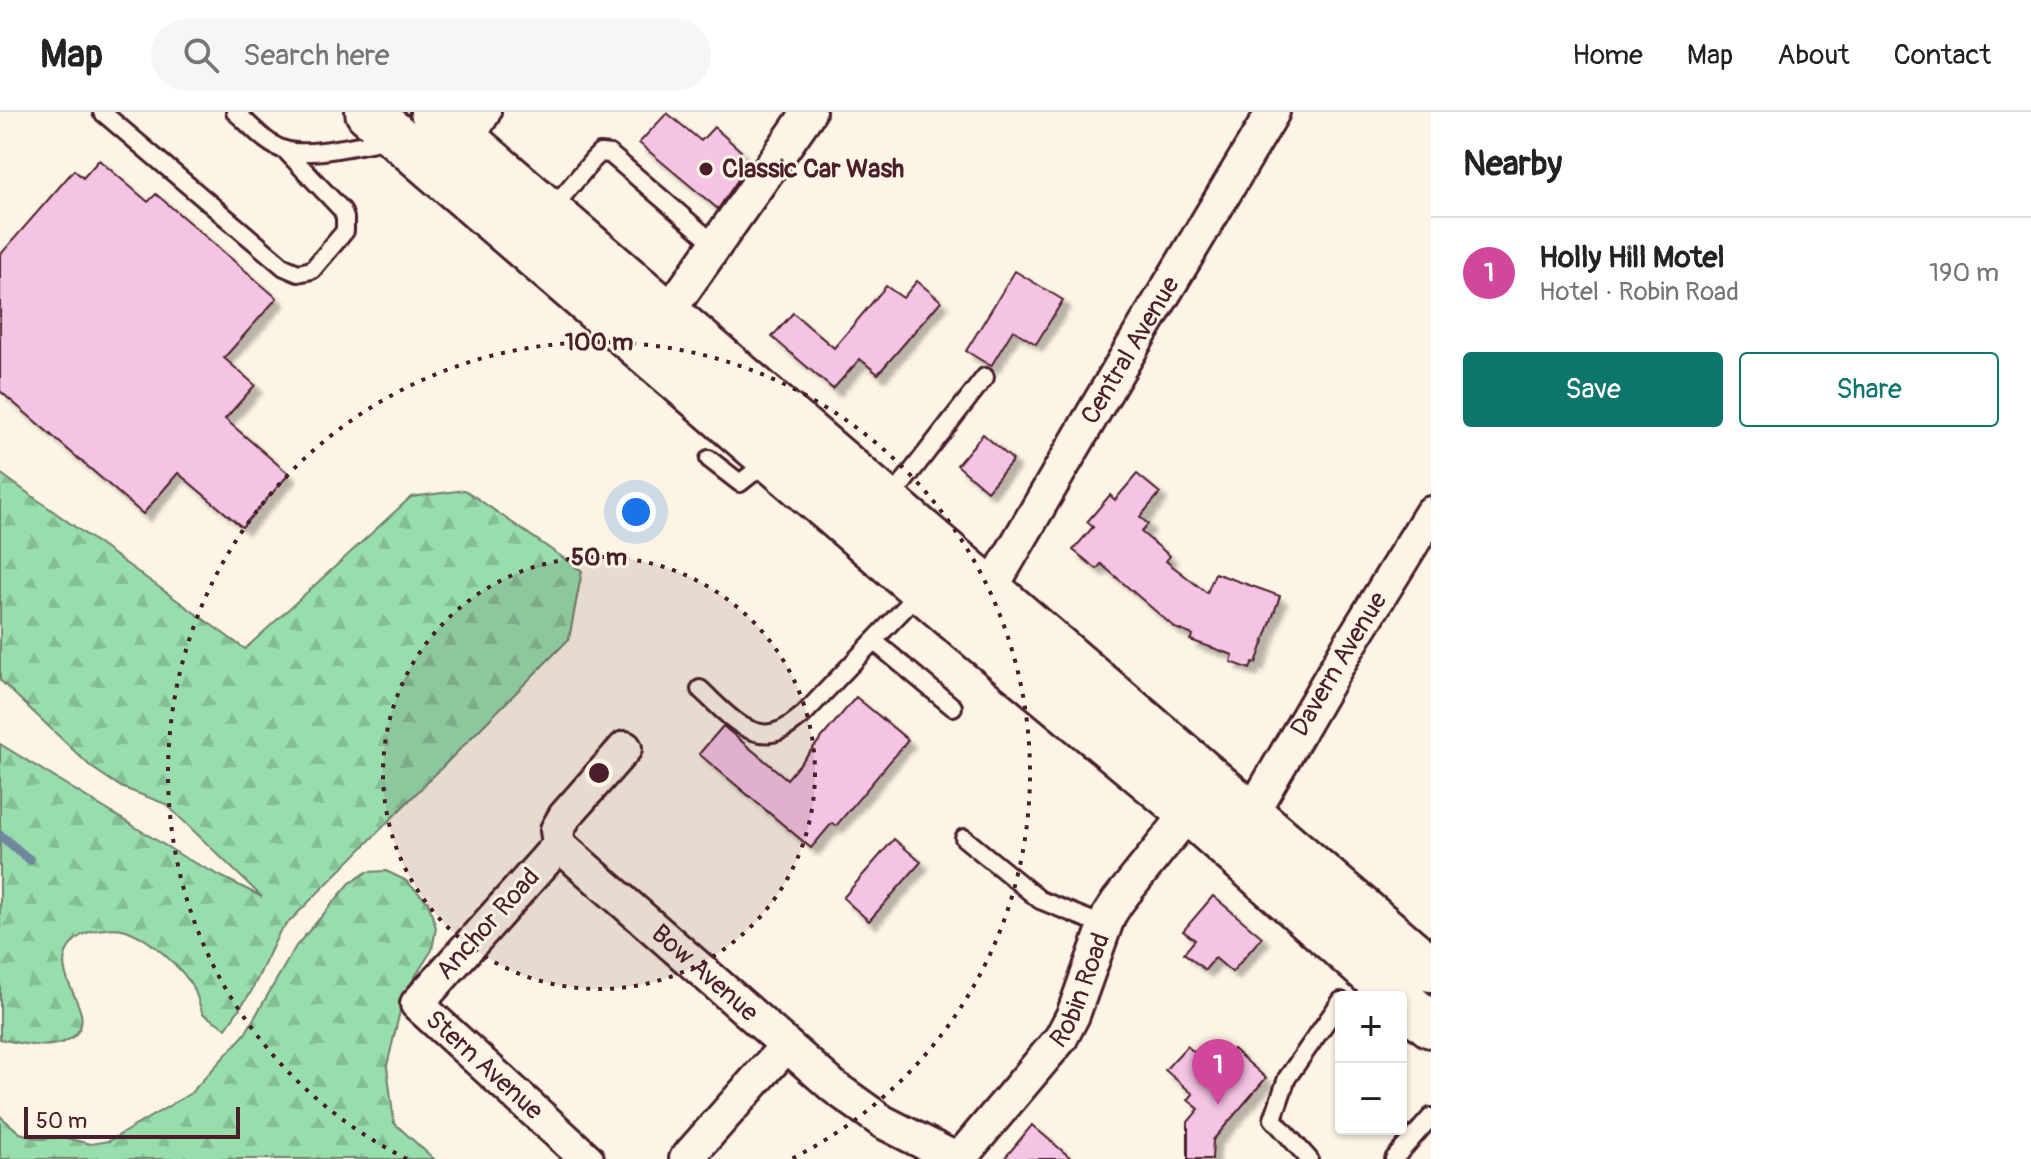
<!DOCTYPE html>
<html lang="en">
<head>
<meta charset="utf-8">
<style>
	:root { --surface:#fff; --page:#f6f6f6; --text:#222; --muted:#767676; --line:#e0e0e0; --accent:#0f766e }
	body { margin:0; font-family:Pangolin,sans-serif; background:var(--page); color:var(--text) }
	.controls { position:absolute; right:24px; bottom:24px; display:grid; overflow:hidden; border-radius:8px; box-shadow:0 2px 6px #0004 }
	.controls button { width:72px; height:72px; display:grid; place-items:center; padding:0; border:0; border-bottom:2px solid var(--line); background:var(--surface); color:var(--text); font:40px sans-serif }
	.scale { position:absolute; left:24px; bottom:20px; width:216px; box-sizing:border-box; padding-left:8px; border:4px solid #4a1f2b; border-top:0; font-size:22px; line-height:28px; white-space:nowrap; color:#4a1f2b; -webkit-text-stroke:6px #fcf5e5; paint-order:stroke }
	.you { position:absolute; left:636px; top:400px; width:28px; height:28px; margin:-20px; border:6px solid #fff; border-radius:50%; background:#1a73e8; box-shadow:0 0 0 12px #1a73e833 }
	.badge { display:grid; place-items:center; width:52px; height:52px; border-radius:50%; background:var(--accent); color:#fff; font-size:26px; font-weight:700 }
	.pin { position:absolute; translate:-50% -66px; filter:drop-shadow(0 2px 4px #0008) }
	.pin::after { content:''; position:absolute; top:42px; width:28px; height:24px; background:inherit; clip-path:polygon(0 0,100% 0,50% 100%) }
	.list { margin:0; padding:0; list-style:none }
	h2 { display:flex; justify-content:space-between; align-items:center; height:104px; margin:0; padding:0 32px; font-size:34px }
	h2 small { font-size:26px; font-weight:400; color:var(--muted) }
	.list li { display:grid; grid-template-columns:52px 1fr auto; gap:24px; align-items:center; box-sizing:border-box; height:112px; padding:0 32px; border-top:2px solid var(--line) }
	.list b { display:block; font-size:30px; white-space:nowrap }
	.list p { margin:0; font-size:26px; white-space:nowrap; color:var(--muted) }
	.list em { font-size:26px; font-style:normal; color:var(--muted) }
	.actions { display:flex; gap:16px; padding:24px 32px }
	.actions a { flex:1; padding:18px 0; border:2px solid var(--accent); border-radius:8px; text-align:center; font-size:28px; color:var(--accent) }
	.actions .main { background:var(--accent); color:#fff }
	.icon { flex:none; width:44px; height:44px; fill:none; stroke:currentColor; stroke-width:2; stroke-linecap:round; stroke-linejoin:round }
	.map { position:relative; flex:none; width:1431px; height:1047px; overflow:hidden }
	header { display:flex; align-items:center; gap:48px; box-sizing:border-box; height:112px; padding:0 40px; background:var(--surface); border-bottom:2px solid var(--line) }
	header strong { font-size:38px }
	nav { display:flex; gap:44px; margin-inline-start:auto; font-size:28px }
	.search { width:560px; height:72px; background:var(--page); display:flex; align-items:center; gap:20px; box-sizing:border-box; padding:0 28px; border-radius:44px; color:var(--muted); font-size:30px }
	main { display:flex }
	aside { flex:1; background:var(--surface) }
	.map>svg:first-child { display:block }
	.forest { fill:url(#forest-firs); stroke:#707e6c; stroke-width:2 }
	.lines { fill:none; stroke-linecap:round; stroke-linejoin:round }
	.stream { stroke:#70869e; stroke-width:9 }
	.building { fill:#f5c4e4; stroke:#4a1f2b; stroke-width:2; filter:url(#shadow) }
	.service-casing { stroke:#4a1f2b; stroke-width:22 }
	.minor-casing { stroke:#4a1f2b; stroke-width:38 }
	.trunk-casing { stroke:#4a1f2b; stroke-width:50 }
	.service { stroke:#fcf5e5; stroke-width:16 }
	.minor { stroke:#fcf5e5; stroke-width:32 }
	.trunk { stroke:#fcf5e5; stroke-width:44 }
	.ring { fill:none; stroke:#4a1f2b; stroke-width:4; stroke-dasharray:4 8 }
	.poi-dot { fill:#4a1f2b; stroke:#fcf5e5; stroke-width:3 }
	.labels { text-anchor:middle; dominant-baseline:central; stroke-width:6; stroke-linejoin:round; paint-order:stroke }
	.poi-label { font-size:26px; font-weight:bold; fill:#4a1f2b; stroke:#fcf5e5; text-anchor:start }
	.street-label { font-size:26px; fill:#4a1f2b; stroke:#fcf5e5 }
	.centre { fill:#4a1f2b; stroke:#fcf5e5; stroke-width:4 }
	.ring-label { font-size:24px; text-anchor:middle; font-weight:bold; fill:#4a1f2b; stroke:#fcf5e5; stroke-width:6; stroke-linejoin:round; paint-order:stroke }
</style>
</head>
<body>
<header>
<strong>Map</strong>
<div class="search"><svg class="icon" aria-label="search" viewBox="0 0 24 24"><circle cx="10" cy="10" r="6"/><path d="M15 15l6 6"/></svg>Search here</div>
<nav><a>Home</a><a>Map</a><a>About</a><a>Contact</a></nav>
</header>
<main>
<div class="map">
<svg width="1431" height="1047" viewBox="0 0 1431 1047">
	<defs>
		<pattern id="forest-firs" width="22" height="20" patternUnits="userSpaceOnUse" patternTransform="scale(2)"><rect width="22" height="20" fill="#97deac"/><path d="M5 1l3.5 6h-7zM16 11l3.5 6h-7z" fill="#84be94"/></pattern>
		<filter id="shadow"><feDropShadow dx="7" dy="7" stdDeviation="2" flood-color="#0004"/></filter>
	</defs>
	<rect width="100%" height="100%" fill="#fcf5e5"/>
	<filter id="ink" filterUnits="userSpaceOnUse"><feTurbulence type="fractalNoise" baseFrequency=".0125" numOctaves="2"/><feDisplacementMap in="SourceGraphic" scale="16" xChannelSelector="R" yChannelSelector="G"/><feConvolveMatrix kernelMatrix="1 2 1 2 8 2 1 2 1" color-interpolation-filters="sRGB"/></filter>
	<g filter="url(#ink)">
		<path class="forest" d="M0 361 245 537 411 385 465 378 582 459 569 527 280 819 251 880 226 916 203 902C200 895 198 887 195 879 184 857 147 823 122 817 115 815 105 817 98 818 84 820 76 825 68 837 51 866 97 899 76 922 57 941 23 932 0 927V632L187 747 262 785 166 692 121 675 91 655 0 568Z
			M386 759 405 768 428 790 436 816 432 838 404 882 387 954 394 1011 434 1047H0V1004L20 1021 41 1027 62 1025 90 1032 109 1029 191 981 245 922 296 834 350 771 367 760Z"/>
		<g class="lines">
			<path class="stream" d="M0 723 30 748"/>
		</g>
		<path class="building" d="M667 1 701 29 714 15 741 39 732 49 744 59 718 97 639 31Z
			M99 48 148 90 156 82 277 186 224 246 255 273 225 307 289 362 242 415 178 361 143 402 0 279V143L74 58 83 66Z
			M1015 159 1063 188 1036 232 1013 218 991 254 966 239Z
			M917 169 941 189 878 262 860 247 833 277 772 225 793 201 834 236 886 174 903 186Z
			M983 322 1013 348 987 379 957 353Z
			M1137 362 1160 381 1140 405 1148 412 1141 420 1170 444 1166 449 1207 481 1215 461 1280 484 1256 551 1253 550 1250 557 1231 550 1233 543 1190 528 1193 523 1175 516 1101 452 1097 457 1073 438 1093 415 1087 410 1110 383 1115 388Z
			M856 585 908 628 836 714 832 711 811 736 699 642 723 614 787 667Z
			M894 727 921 750 869 809 843 786Z
			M1213 784 1262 825 1232 860 1215 846 1205 858 1184 841 1195 828 1183 819Z
			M1187 934 1215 958 1233 937 1266 966 1213 1028 1212 1047H1188V1010L1199 997 1188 988 1193 982 1165 958Z
			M1032 1013 1033 1014 1072 1047H1004Z"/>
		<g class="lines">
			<defs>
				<path id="service" d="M102 0 284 155 298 161 312 158 345 119V106L342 98 286 39
					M235 0C250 12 266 33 285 38 308 46 365 31 391 27
					M550 99 593 48 600 41 610 42 716 133
					M709 347 740 371 768 349
					M888 390 985 265
					M875 530 953 595
					M700 577C721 596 750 633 781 618 789 615 796 608 803 603L920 480
					M964 726 1040 788 1105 814
					M1309 1047 1273 1007 1287 966 1341 889
					M1394 1047 1431 1005"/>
				<g id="minor">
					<path d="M466 29 484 0"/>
					<path d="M667 202 809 0"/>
					<path id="s1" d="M989 480 1122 252 1273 0"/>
					<path id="s2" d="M625 636 565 704 557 718 559 733 834 975 883 1010 956 1047"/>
					<path id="s3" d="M1250 704 1347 537 1431 401"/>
					<path id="s4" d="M559 733 417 892 587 1047"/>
					<path d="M686 1047 786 934"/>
					<path id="s5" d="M959 1047 1061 926 1073 903 1109 803 1118 789 1189 700"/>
				</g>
				<path id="trunk" d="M368 0 956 507 1189 700 1398 885
					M433 0 1431 857
					M1401 888 1431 913"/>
			</defs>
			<use href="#service" class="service-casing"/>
			<use href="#minor" class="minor-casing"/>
			<use href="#trunk" class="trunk-casing"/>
			<use href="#service" class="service"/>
			<use href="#minor" class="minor"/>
			<use href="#trunk" class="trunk"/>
		</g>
	</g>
	<circle cx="599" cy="661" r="216" fill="#4a1f2b" fill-opacity=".12"/>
	<g class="ring">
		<circle cx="599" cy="661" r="216"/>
		<path d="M407 1047A431 431 0 1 1 791 1047"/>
	</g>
	<circle class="poi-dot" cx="706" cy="57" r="8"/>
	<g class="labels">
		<g class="poi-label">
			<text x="722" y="57">Classic Car Wash</text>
		</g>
		<g class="street-label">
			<text stroke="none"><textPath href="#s1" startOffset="280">Central Avenue</textPath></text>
			<text stroke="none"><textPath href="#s3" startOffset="176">Davern Avenue</textPath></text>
			<text transform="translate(488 812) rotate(-48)">Anchor Road</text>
			<text stroke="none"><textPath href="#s2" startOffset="316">Bow Avenue</textPath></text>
			<text stroke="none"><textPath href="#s5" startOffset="210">Robin Road</textPath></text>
			<text stroke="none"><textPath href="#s4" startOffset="304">Stern Avenue</textPath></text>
		</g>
	</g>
	<circle cx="599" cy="661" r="12" class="centre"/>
	<g class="ring-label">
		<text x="599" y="238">100 m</text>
		<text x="599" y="453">50 m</text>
	</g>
</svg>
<div class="controls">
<button>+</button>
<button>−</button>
</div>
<div class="scale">50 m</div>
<div class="you"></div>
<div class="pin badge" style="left:1218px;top:993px;background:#d1479c">1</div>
</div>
<aside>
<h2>Nearby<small></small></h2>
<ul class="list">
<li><span class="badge" style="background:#d1479c">1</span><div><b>Holly Hill Motel</b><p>Hotel · Robin Road</p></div><em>190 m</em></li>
</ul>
<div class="actions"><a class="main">Save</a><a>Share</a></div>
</aside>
</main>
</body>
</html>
